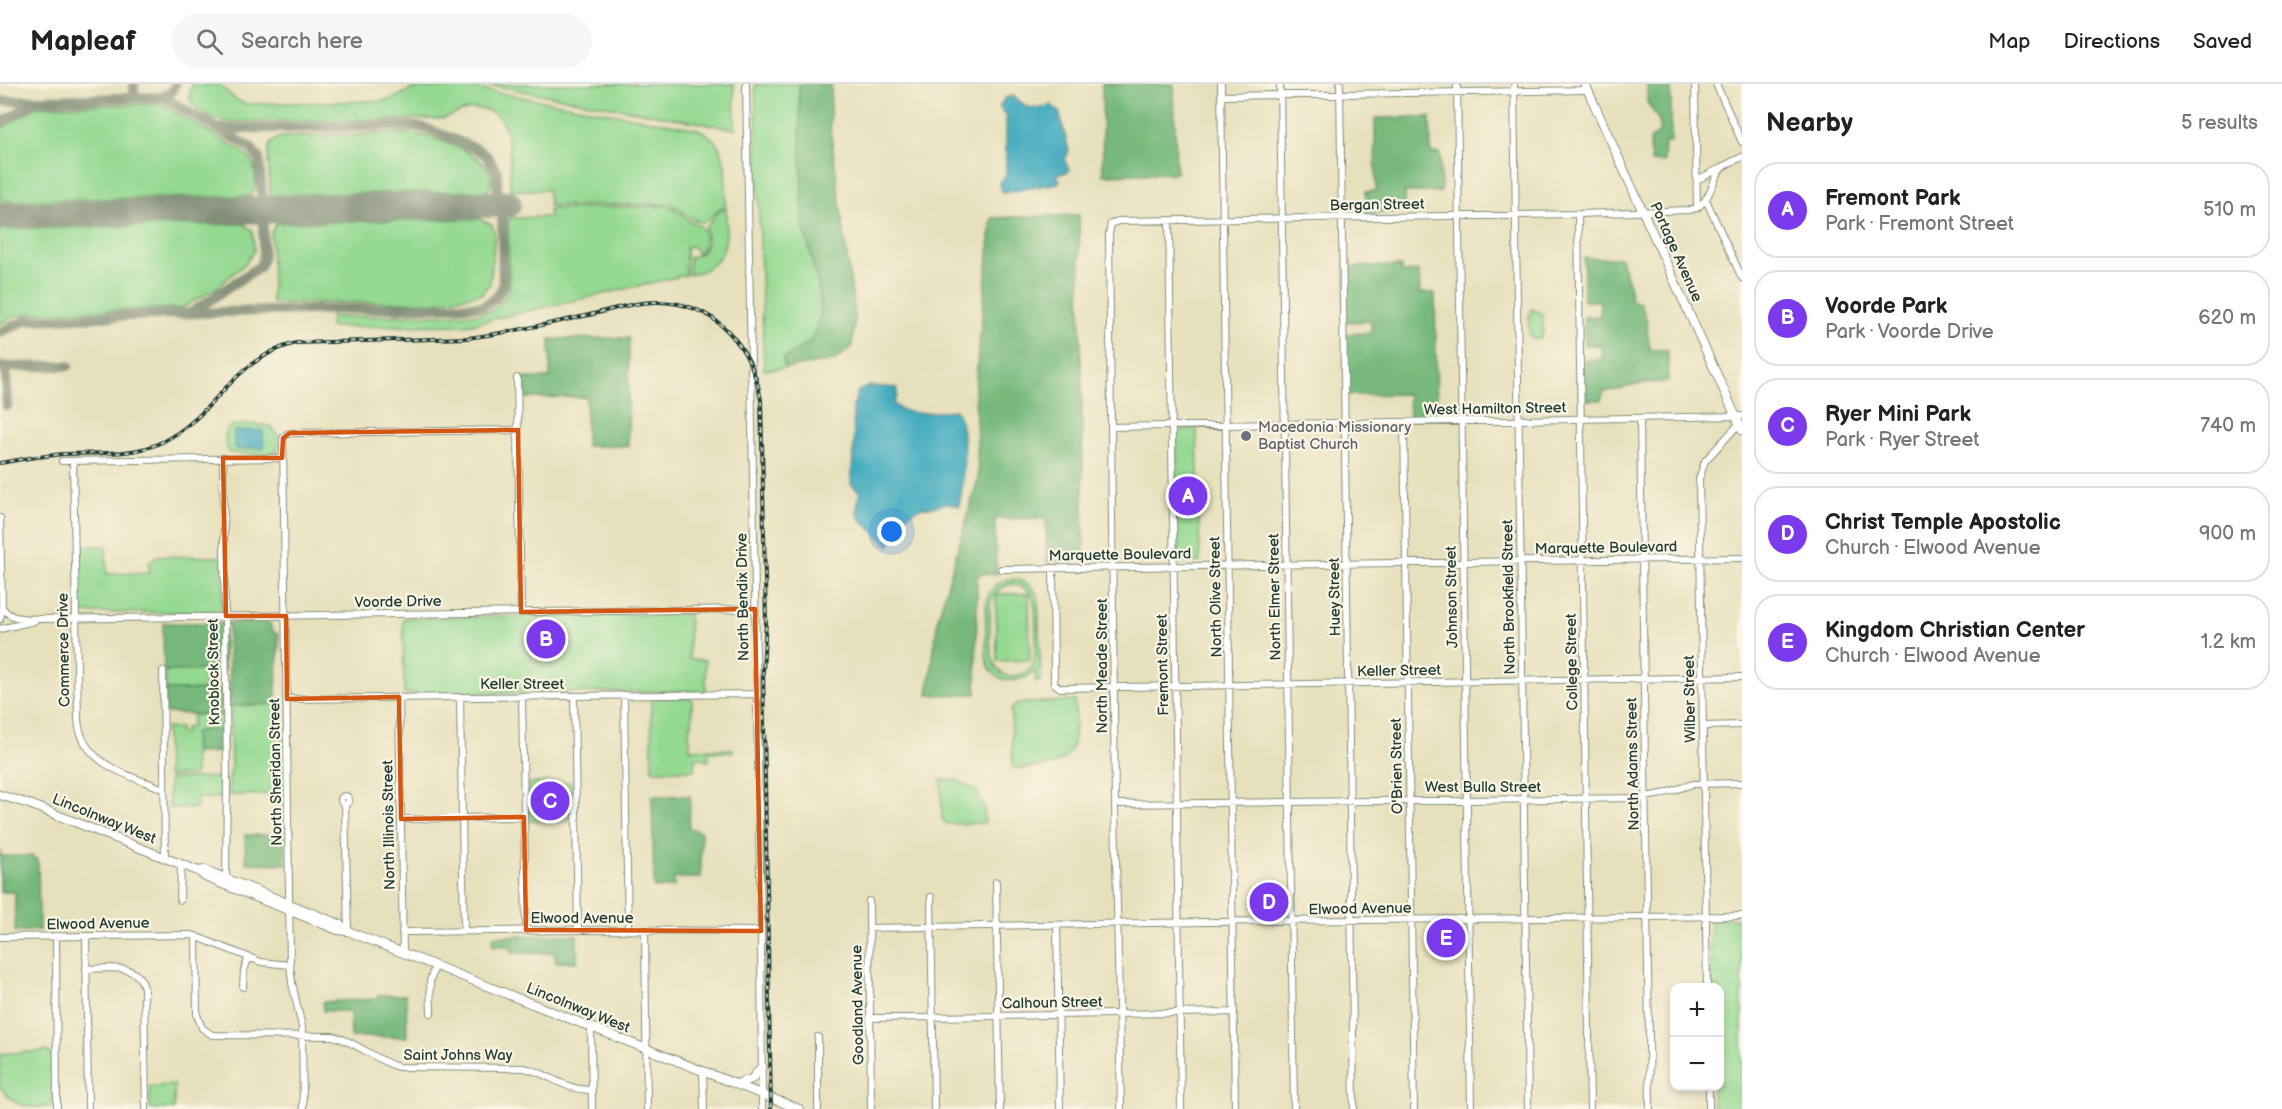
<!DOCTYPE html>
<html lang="en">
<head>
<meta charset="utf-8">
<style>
	:root { --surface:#fff; --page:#f6f6f6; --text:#222; --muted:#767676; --line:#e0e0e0; --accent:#7c3aed }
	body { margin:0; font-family:"Balsamiq Sans",sans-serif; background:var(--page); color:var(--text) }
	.controls { position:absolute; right:18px; bottom:18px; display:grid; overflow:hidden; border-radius:12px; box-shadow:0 3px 9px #0003 }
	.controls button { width:54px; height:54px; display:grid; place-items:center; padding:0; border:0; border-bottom:2px solid var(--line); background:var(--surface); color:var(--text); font:30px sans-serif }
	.you { position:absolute; left:892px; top:448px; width:21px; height:21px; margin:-15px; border:4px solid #fff; border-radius:50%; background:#1a73e8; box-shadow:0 0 0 9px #1a73e833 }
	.badge { display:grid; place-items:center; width:39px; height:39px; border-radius:50%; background:var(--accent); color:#fff; font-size:20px; font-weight:700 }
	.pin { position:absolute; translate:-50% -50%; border:3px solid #fff; box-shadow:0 2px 6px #0006 }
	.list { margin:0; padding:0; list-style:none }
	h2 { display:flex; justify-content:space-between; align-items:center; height:78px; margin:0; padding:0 24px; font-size:26px }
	h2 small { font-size:20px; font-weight:400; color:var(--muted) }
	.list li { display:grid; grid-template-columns:39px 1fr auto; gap:18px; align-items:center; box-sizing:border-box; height:96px; margin:0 12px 12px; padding:0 12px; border:2px solid var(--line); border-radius:24px }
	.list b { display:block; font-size:22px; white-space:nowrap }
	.list p { margin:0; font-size:20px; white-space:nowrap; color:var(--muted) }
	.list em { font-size:20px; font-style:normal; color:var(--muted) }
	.icon { flex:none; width:33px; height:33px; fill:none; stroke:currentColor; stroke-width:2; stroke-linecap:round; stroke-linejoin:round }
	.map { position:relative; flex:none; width:1742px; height:1025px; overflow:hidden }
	header { display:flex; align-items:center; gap:36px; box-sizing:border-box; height:84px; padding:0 30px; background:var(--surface); border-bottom:2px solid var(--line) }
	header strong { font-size:28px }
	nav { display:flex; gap:33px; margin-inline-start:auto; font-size:21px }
	.search { width:420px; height:54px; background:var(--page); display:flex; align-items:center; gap:15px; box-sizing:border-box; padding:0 21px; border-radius:33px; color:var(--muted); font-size:22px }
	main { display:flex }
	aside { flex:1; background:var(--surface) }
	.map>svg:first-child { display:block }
	.green { fill:#94d992; stroke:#5a8b63; stroke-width:1.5; fill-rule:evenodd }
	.forest { fill:#77b97c; stroke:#4b7b58; stroke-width:1.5 }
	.water { fill:#3da9bd; stroke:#2e7378; stroke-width:1.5 }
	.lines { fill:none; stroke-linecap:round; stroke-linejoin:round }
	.taxiway { stroke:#838e78; stroke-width:10 }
	.runway { stroke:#838e78; stroke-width:27 }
	.minor-casing { stroke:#838e78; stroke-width:8 }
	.major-casing { stroke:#838e78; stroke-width:10 }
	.minor { stroke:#fff; stroke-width:6 }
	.major { stroke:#fff; stroke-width:8 }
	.rail-casing { stroke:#1f3d34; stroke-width:4 }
	.rail { stroke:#fcf5e5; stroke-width:1.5; stroke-dasharray:4.5; stroke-linecap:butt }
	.marked { fill:none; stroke:#d45610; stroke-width:4.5; stroke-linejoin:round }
	.worship-dot { fill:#6b7280; stroke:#fcf5e5; stroke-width:2 }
	.labels { text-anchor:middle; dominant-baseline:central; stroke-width:4.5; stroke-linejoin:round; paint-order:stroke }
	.street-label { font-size:15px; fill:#1f3d34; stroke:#fcf5e5 }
	.worship-label { font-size:15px; fill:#5b616d; stroke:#fcf5e5; text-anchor:start }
</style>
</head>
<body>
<header>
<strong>Mapleaf</strong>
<div class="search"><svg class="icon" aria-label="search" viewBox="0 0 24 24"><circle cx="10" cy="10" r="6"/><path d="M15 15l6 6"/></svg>Search here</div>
<nav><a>Map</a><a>Directions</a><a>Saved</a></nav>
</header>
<main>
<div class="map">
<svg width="1742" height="1025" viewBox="0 0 1742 1025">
	<rect width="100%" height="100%" fill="#fcf5e5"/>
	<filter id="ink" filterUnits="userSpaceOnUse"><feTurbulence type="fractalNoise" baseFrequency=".0167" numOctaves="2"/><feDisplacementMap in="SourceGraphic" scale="12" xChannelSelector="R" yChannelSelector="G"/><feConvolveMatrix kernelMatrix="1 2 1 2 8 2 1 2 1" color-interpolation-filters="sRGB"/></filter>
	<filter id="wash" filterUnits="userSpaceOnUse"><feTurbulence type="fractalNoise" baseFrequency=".008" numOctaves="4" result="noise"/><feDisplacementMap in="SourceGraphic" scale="24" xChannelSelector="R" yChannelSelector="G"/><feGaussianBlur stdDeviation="1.35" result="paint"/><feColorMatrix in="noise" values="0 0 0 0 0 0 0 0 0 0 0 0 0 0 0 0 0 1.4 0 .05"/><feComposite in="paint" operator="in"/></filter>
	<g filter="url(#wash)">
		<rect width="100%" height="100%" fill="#e7e0bc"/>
		<path class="green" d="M192 0H219L235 15 245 20 380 17 392 15 414 4 466 3 698 45C731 60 725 88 726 120L704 138C688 138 683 123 668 120L549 122 548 106H510C509 78 517 20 472 25 461 26 452 33 441 35L225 38C212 35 195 26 189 14Z
			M484 0H734L735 45Z
			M755 0H799L803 138 819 205 821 230 811 257 783 275 785 284 764 286Z
			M158 20 165 22 245 69C256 79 257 95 253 109L249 112 0 117V45L38 22Z
			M405 49C429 51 481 66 490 90 492 97 492 102 487 107L270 111 268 68 270 60 279 53Z
			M664 122C676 123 680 129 688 136 692 140 697 139 701 143 706 148 705 159 702 166L697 169 693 162 686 163V191L467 241 330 243 331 233 475 230C492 229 502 221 509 206L508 136 511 134 549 133V125Z
			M726 123C727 156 729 182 689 191V174L703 168 707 159 706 143 718 128Z
			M479 135 492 141 495 150 490 199 481 210 435 218 272 219 271 149 276 139Z
			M244 140 253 147 254 167 246 179 216 204 182 224 31 229 15 232 0 240V145Z
			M1531 225 1543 230V247L1540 255H1534L1529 250V231L1531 229Z
			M233 341C253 341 284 334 278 366L269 371 230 369C225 363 224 352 227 345Z
			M1197 345 1200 478H1178L1176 346Z
			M85 462H106L107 490 149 489V479L156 472 223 473 222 528 82 529 79 525 78 466 79 464Z
			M1013 495C1025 496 1033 502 1038 513L1041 597 1036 598 1035 586C1022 600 998 601 989 582 984 572 986 560 986 550 985 526 982 498 1013 495ZM1013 500C1020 501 1027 504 1032 511 1037 521 1037 570 1033 580 1029 587 1022 591 1014 592 983 594 991 543 990 522 992 509 999 502 1013 500Z
			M996 510H1029L1030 576 997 577Z
			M689 530V575L705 576 706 607 404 610 403 534Z
			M204 586 205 606H165V587Z
			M651 614H690L692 616V641H689L690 665H733V668H709V677H706L705 674H695L694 686H652Z
			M1075 617C1076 676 1073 683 1013 684L1011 626 1018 619Z
			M275 620 281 621 282 691 285 692 286 710 229 711V692H231L230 622Z
			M194 631H225V646H203L194 650 195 691 169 692 167 691 166 644H180V649H185V644L192 643V633Z
			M222 693 225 695 226 714H197V723L195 724H169V695Z
			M941 696H957L977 707 984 724 985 739 947 740 942 735Z
			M571 698V736L529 737 528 699Z
			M1710 835H1742V1025H1713L1712 1003 1720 1002V904L1711 903Z
			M47 967 52 972V1023C27 1024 17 1024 0 1004V970Z
			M174 1001V1025H150V1002Z"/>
		<path class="forest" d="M799 0H831L830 44 855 232 852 263 833 277 785 284 783 275 811 257 821 230 819 205 803 138Z
			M1102 0H1174L1176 89 1103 91Z
			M1647 0 1671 2V58H1665L1664 78H1651L1650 55 1659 49V36L1647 18Z
			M1430 33 1431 69H1440L1441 108H1405V128L1366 129V108L1376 107 1375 34Z
			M1079 131 1084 477 1047 479 1046 434 995 435 996 490H980L977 493 976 610 928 611 938 534 978 395 975 303 992 134Z
			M1584 174H1621L1630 205 1631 217 1640 218 1646 235 1650 266H1668V298C1656 298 1644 298 1633 301 1621 305 1617 307 1604 307L1601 316H1586L1585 276 1602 275 1601 261H1585L1584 233 1600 232V217H1584Z
			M1401 182V188L1419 187 1420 209H1435L1437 332 1409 333 1408 310 1347 311 1346 250 1371 249V237L1346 238 1345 183Z
			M629 254 628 362H586V313L524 314V294H550V255Z
			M269 538 272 546 278 551 279 559 275 620 230 622 228 539Z
			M163 539H224V586L164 587Z
			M165 606H224L225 631 166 629Z
			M203 646H224L225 668 195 669 194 649Z
			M652 712H690L689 744 701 748V794H674V803L654 804Z
			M245 751H285L286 780 246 779Z
			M0 765 1 772H33V775H38L39 846 15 848V808H0Z
			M577 851V878H556L555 869H511V862H493V852Z
			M378 911H406L407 953H351L350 927H323V918L377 915Z"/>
		<path class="water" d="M1013 12 1027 23 1040 24 1051 21 1059 28 1069 67 1065 76 1069 86 1067 88 1058 90 1057 92 1060 96 1058 99 1003 109 999 98 1006 92V32L999 23 1005 14Z
			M870 302 897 304V313L893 319C905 335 938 327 955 326 969 338 963 404 959 422L946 419 933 423H922L907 431 904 436 906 440 895 447 890 462C886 460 859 435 858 431 855 424 860 415 859 407L851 400 854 357 853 323 858 307Z
			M261 346 263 347 264 364 236 365 234 363V347Z"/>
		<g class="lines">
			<path class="taxiway" d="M134 13V0
				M160 13 172 8 175 0
				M0 17 163 13 218 45H223L406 42 425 44 477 65 487 72 497 88 498 120
				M0 39 38 17
				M218 45 251 64 259 75 262 113 257 122 247 127
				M191 229 260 182 263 173V136L258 131 247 127
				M0 248 27 236 224 228 483 222 496 214 503 202 502 120
				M3 282 6 288 7 322
				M0 283 68 282"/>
			<path class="runway" d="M0 132 508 120"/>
		</g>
	</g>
	<g filter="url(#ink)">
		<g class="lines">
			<defs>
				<path id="minor" d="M746 0 761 847 762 1025
					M1221 0 1235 1025
					M1280 0 1294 1025
					M1340 0 1354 1025
					M1457 0 1471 1025
					M1514 0 1528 1025
					M1695 0 1697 124
					M1716 0 1742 58
					M1222 12 1588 6
					M1697 96 1721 84
					M1706 116 1742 194
					M1578 130 1590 1025
					M1169 136 1181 1025
					M517 294 521 528
					M1640 334 1650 1025
					M1404 338 1414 1025
					M1111 343 1742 332
					M223 374 227 692 226 797
					M62 377 282 374
					M73 377 78 635C81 681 129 691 164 705
					M0 434 2 523 0 535
					M1053 484 1054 599 1060 604 1742 593
					M1001 485 1742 474
					M2 523C11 537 27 534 42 535L755 525
					M0 545 34 537
					M163 587 165 774
					M624 611 628 846
					M522 612 526 846
					M574 612 578 846
					M399 613 403 869
					M460 613 464 847
					M287 615 757 610
					M1703 642 1742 641
					M341 716a4 4 0 1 1 8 0a4 4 0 1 1-8 0Z
					M345 720 348 847
					M1115 720 1640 714 1662 710 1693 700 1742 699
					M401 735 524 733
					M996 798 1000 1025
					M931 813 934 1025
					M180 816 181 780
					M869 817 871 1025
					M1057 841 1060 1025
					M869 844 1262 837 1742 832
					M645 846 647 1025
					M402 848 578 846 761 847
					M56 852 57 1025
					M86 852 88 1025
					M196 852 197 931 202 944 212 951 333 952C357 958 375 976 398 983L524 984C549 989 565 1007 592 1006
					M0 853 192 851 261 878 290 881
					M86 885C107 885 139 878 144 904L146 1025
					M243 903 244 886 249 873
					M1707 904 1699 395 1705 377 1739 340
					M431 929 430 897 435 882
					M870 934 1234 928
					M591 943 592 1025
					M818 953V1025
					M703 987 704 1025
					M1709 1002V1025
					M303 1025 302 943 292 899 290 881 283 354 287 350 293 349 518 346
					M1121 1025 1115 720 1109 150 1111 140 1118 137 1578 130 1690 126C1711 121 1710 99 1721 85 1725 80 1736 76 1742 73"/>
				<path id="major" d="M1585 0 1742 346
					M0 711 32 721 198 787 205 793 338 846 347 847
					M198 787 205 786 339 840 348 847 365 854 799 1025
					M736 1000 752 995 762 982"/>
			</defs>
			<use href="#minor" class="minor-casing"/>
			<use href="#major" class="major-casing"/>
			<use href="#minor" class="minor"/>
			<use href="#major" class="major"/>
			<defs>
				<path id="rail" d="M0 379C21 375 42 372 63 370 96 368 132 373 162 358 217 331 230 276 296 259L467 254C508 249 548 240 589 231 611 226 634 218 657 218 715 218 752 262 761 316L766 538 763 586 771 1025"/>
			</defs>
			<use href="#rail" class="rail-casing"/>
			<use href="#rail" class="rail"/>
		</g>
	</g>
	<path class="marked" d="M518 346 521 528 755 525 761 847 526 846 524 733 401 735 399 613 287 615 286 532H226L223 374H282L283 354 290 349Z"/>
	<circle class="worship-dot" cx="1246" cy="352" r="6"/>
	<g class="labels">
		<g class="street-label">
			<text transform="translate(1377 121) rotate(-1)">Bergan Street</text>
			<text transform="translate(1676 168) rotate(66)">Portage Avenue</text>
			<text transform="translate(1495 325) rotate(-1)">West Hamilton Street</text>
			<text transform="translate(1606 464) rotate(-1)">Marquette Boulevard</text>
			<text transform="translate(1120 471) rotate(-1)">Marquette Boulevard</text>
			<text transform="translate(743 513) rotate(-91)">North Bendix Drive</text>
			<text transform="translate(1216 513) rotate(-91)">North Olive Street</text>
			<text transform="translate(1275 513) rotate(-91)">North Elmer Street</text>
			<text transform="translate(1335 513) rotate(-91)">Huey Street</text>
			<text transform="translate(1452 513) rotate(-91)">Johnson Street</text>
			<text transform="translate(1509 513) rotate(-91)">North Brookfield Street</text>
			<text transform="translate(398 518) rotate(-1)">Voorde Drive</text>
			<text transform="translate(64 566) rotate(-91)">Commerce Drive</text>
			<text transform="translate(1572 578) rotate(-91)">College Street</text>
			<text transform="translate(1163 581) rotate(-91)">Fremont Street</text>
			<text transform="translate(1102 582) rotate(-90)">North Meade Street</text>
			<text transform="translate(1399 587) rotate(-1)">Keller Street</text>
			<text transform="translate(214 588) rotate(-91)">Knoblock Street</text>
			<text x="522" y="600">Keller Street</text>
			<text transform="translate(1690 615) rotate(-91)">Wilber Street</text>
			<text transform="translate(1633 680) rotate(-91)">North Adams Street</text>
			<text transform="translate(1397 682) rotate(-91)">O'Brien Street</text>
			<text transform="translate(276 688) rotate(-91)">North Sheridan Street</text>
			<text x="1483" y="703">West Bulla Street</text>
			<text transform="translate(104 735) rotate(22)">Lincolnway West</text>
			<text transform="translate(389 741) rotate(-91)">North Illinois Street</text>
			<text transform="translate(1360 825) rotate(-1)">Elwood Avenue</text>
			<text x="582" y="834">Elwood Avenue</text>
			<text transform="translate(98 840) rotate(-1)">Elwood Avenue</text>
			<text transform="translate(1052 919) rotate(-1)">Calhoun Street</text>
			<text transform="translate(858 921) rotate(-91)">Goodland Avenue</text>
			<text transform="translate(578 924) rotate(22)">Lincolnway West</text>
			<text x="458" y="971">Saint Johns Way</text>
		</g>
		<g class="worship-label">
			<text x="1258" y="343">Macedonia Missionary<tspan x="1258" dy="17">Baptist Church</tspan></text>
		</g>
	</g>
</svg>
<div class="controls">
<button>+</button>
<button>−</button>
</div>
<div class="you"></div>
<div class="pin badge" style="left:1188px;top:412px">A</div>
<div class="pin badge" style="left:546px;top:555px">B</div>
<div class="pin badge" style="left:550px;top:717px">C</div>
<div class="pin badge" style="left:1269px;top:818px">D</div>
<div class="pin badge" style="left:1446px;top:854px">E</div>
</div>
<aside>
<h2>Nearby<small>5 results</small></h2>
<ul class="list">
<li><span class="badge">A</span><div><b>Fremont Park</b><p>Park · Fremont Street</p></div><em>510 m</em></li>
<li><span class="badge">B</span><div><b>Voorde Park</b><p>Park · Voorde Drive</p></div><em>620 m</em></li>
<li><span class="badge">C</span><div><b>Ryer Mini Park</b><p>Park · Ryer Street</p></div><em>740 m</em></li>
<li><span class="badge">D</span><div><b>Christ Temple Apostolic</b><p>Church · Elwood Avenue</p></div><em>900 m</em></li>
<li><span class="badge">E</span><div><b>Kingdom Christian Center</b><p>Church · Elwood Avenue</p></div><em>1.2 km</em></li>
</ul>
</aside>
</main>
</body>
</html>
